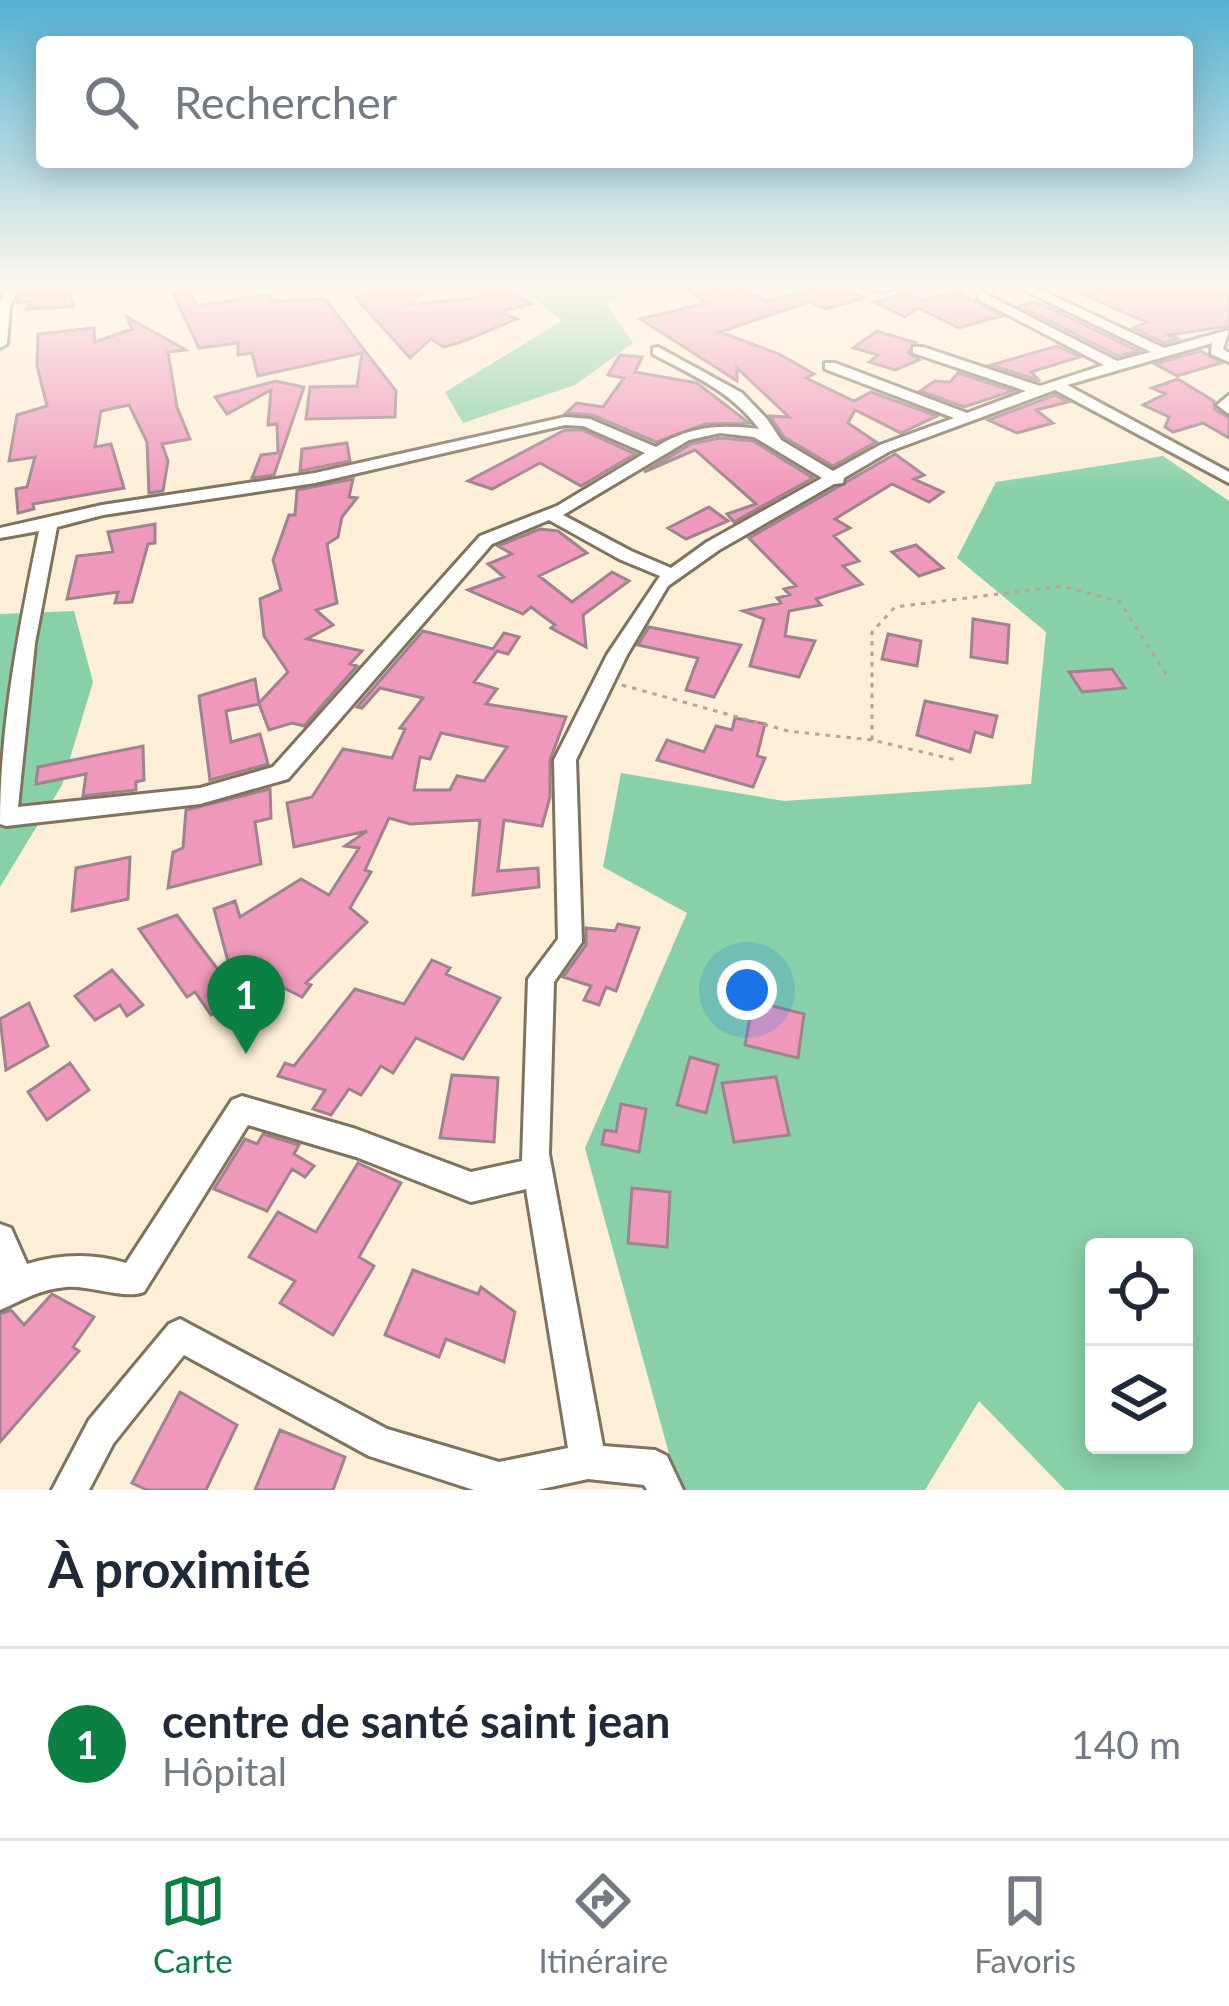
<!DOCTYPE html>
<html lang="fr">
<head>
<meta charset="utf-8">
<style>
	:root { --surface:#fff; --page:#f6f6f7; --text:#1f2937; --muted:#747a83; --line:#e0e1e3; --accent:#0b8043 }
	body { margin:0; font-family:Lato,sans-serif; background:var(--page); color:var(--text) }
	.controls { position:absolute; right:36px; bottom:36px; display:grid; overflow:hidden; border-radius:12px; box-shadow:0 6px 30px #0003 }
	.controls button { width:108px; height:108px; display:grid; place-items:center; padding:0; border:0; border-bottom:3px solid var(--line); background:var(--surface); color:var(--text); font:60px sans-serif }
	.you { position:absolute; left:747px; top:990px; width:42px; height:42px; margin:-30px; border:9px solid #fff; border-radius:50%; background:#1a73e8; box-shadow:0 0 0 18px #1a73e833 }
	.badge { display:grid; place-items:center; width:78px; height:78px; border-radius:50%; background:var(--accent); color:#fff; font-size:39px; font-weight:700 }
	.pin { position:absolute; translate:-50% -99px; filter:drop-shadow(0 3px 6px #0008) }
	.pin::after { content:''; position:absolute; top:63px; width:42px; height:36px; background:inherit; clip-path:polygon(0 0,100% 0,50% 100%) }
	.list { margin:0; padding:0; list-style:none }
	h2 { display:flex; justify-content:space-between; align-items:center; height:156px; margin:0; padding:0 48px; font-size:51px }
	h2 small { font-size:39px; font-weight:400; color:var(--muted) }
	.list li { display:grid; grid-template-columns:78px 1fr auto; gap:36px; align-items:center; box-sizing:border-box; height:192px; padding:0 48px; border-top:3px solid var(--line) }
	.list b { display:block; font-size:45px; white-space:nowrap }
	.list p { margin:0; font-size:39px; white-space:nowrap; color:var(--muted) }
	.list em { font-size:39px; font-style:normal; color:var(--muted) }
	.icon { flex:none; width:66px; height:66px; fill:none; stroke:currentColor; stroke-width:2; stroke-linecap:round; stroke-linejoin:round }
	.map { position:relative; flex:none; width:1229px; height:1490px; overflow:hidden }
	.search { position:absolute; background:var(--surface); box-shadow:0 6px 30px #0003; left:36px; right:36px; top:36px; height:132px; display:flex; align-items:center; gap:30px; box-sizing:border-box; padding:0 42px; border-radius:12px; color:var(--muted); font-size:45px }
	.sheet { height:348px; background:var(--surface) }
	nav { display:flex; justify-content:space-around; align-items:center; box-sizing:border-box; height:168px; border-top:3px solid var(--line); background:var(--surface); font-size:33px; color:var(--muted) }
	nav a { display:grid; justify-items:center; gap:6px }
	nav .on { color:var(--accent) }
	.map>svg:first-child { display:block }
	.green { fill:#88d1a8; fill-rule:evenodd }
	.building { fill:#f098bb; stroke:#9d838c; stroke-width:3; fill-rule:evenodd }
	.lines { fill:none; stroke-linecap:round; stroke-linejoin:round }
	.street-casing { stroke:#7f735e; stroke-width:6 }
	.path { stroke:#b1a694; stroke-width:3; stroke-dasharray:4.5 6; stroke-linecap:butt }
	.street { fill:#fff; fill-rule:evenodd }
</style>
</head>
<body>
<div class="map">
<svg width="1229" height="1490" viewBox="0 0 1229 1490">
	<rect width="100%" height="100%" fill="#fceed7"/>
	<path class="green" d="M516 283H659L605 303 633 343 575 385 463 423 445 392 562 321Z
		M1163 456 1229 501V1490H1065L979 1401 925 1490H679L585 1148 687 913 603 867 621 773 784 801 1031 784 1046 632 957 558 996 482ZM1094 1247H1184V1445H1094Z
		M74 611 93 682 62 785 0 887V614Z"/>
	<path class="building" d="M25 283 68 288 74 307 27 309 31 301 17 303Z
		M370 283H433L409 305 480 297 496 283 531 304 500 312 517 319 464 341 444 347 431 339 410 358 356 298 370 291Z
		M676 283H703L714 290 731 285 767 301 836 284 864 298 826 309 809 302 720 332 779 354 814 374 806 378 854 401 871 392 937 416 901 433 855 410 848 423 876 442 833 466 784 437 770 416 789 417 737 368V381L640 319 707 303Z
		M1122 283 1229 287V326L1169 335 1178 339 1164 343 1133 328 1146 322 1082 294Z
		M190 290 197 306 269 294 273 301 325 299 396 391 395 417 306 419 310 387 357 386 362 353 258 376 252 353 238 355V343L199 348 173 293Z
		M905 292 922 300 958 292 1002 316 959 328 918 308 905 317 875 302Z
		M1033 302 1050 308 1138 351 1118 356 1020 306Z
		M127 317 186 350 168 352 177 407 190 439 162 444 168 461 163 491 149 493 147 442 129 405 101 411 95 447 111 444 124 488 33 504 34 509 18 513 16 489 27 487 35 457 9 461 17 415 47 406 37 366 38 334 94 328 95 342 132 329Z
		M877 331 916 343 908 353 919 360 895 370 869 362 878 355 853 348Z
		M1057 346 1080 357 1031 372 1040 381 991 365Z
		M1201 351 1221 363 1177 376 1155 364Z
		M620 355 642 357 635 372 697 383 749 423 705 424 656 442 592 415 566 413 577 403 603 407 624 378 608 375Z
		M958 373 1013 391 964 407 920 391 935 381 950 382Z
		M1178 379 1214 401V409L1229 418V438L1203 423 1173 432 1165 427 1169 417 1143 405 1165 394 1152 388Z
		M276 381 304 387 274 475 252 478 261 455 278 453 277 424 268 425 271 390 227 414 215 397Z
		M1055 395 1068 402 1036 410 1053 423 1017 433 988 420Z
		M565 430H582L635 454 581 486 540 463 492 489 468 481Z
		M720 438 753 441 813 478 734 522 727 514 756 504 695 450 644 472 691 444Z
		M347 443 350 461 300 471 302 449Z
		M895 454 924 475 914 479 943 492 929 502 892 484 835 519 850 528 834 536 859 561 843 566 862 584 816 599 821 605 789 611 785 636 815 641 799 677 750 666 764 619 743 611 781 603 777 598 790 595 784 589 796 586 749 538Z
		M353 479 349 497 357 498 342 517 338 537 327 544 337 603 316 610 333 625 307 639 362 651 350 664 357 666 304 726 292 723 269 730 259 704 226 711 231 742 260 734 268 764 210 780 199 696 255 679 259 703 288 672 264 636 260 599 281 590 273 560 289 515H295L297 490Z
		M709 507 728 521 686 539 668 528Z
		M155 524V543L148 544 132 602 115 603 118 592 67 599 77 556 113 552 108 532Z
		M540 529 558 531 587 553 539 576 572 602 612 572 629 581 583 615 586 647 551 628 555 625 531 607 523 614 468 590 504 577 488 564 512 554 498 546Z
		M916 545 930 557 943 568 919 576 892 552Z
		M973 619 1009 625 1007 663 971 657Z
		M649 627 741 645 714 697 686 690 698 658 638 645Z
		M423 631 493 649 504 633 519 637 508 654 497 651 474 682 497 689 486 704 566 717 550 760V797L542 826 504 820 498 871 538 868 539 887 473 895 480 820 410 824 389 818 365 870 371 872 350 908 367 922 306 983 311 985 302 997 266 979 211 1015 195 992 187 997 139 929 177 915 237 995 214 909 235 901 240 917 301 879 329 895 359 848 345 846 367 831 294 847 287 803 312 797 343 749 392 758 405 729 400 728 423 698 380 688 362 708 357 707ZM441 733 507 747 484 781 457 776 450 790H414L420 757 430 759Z
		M888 634 921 641 917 666 882 659Z
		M1112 669 1125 688 1082 692 1069 672Z
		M925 701 997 716 992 737 975 732 970 752 917 735Z
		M735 718 765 724 757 756 765 758 753 787 657 760 667 740 704 752 716 726 732 730Z
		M143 746 144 780 136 782V790L83 796 86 774 36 784 38 767Z
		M270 789 271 818 255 822 261 864 168 888 173 852 183 848 186 810Z
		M130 857 128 899 72 911 76 868Z
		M618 924 639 928 616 991 606 987 599 1005 584 1000 591 986 563 977 586 945V928L615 931Z
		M432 960 450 968 446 974 500 998 463 1059 416 1038 393 1073 381 1066 361 1095 349 1089 331 1115 313 1109 325 1090 278 1076 285 1063 294 1066 355 989 404 1004Z
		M112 970 143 1005 127 1016 120 1005 95 1020 75 996Z
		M753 1001 804 1014 798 1058 745 1045Z
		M29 1003 48 1046 6 1070 0 1019Z
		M690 1057 718 1065 706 1113 677 1105Z
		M70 1063 89 1090 47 1120 28 1092Z
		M452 1075 498 1078 494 1142 440 1138Z
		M776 1077 789 1135 734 1142 722 1083Z
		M621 1104 646 1109 639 1152 602 1144 605 1130 616 1132Z
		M263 1134 299 1145 294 1154 314 1166 305 1177 292 1169 267 1211 214 1189 245 1139 257 1144Z
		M358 1163 401 1183 359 1257 374 1266 333 1335 280 1303 295 1281 249 1257 278 1212 316 1232Z
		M632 1188 670 1192 667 1247 628 1243Z
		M413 1270 478 1294 481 1287 515 1312 504 1362 446 1339 439 1357 385 1335Z
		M52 1294 94 1317 73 1347 79 1351 0 1442V1314L11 1310 24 1325Z
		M180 1392 237 1425 206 1490H147L132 1483Z
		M280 1430 345 1457 333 1490H255Z"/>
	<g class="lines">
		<defs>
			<path id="street" d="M9 283H21L10 306 7 344 0 348V301Z
				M855 283H911L880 292Z
				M1010 283H1026L1164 348 1229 330 1223 349 1229 353V362L1211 354 1212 343 1067 385 1229 472V483L1055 390 890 451 844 478 843 483 834 484 719 550 668 586 627 655 576 760 582 942 554 982 549 1154 603 1446 655 1450 667 1456 683 1490H647L644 1485 588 1479 537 1490H474L369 1456 184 1355 113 1444 89 1490H52L89 1420 169 1324 180 1319 387 1429 499 1462 568 1448 526 1189 471 1202 356 1157 248 1125 144 1292C125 1300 90 1285 66 1287 40 1289 23 1300 0 1310V1224L11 1228 27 1264C60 1254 93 1253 126 1263L232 1100 242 1096 356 1129 471 1172 522 1161 528 979 558 939 554 760 607 655 660 576 619 559 549 520 492 544 288 779 200 804 6 826 0 824C0 724 19 628 39 531L0 538V528L102 505 315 473 565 417 590 419 656 447C690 426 720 424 759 429 733 392 692 375 653 354V348L658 347 742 393 767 419 781 440 833 471 880 445 954 418 825 369V363H835L967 413 1026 391 913 353V347H923L1040 386 1104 365 978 299V293L982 292 1117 361 1151 352ZM565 425 583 426 645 453 557 506 480 536 273 767 200 788 18 807 35 643 57 527 103 515 315 483ZM720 433 754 437 822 478 707 542 671 568 631 551 563 515 689 440Z
				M1229 395V414L1217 405Z"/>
		</defs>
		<use href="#street" class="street-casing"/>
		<path class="path" d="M622 685 788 731 872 740 956 760
			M872 740V632L895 607 1062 586 1120 602 1166 674"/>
		<use href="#street" class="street"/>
	</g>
	<linearGradient id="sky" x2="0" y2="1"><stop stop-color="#54b1d1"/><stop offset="0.58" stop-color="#fef7ed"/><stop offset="1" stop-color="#fef7ed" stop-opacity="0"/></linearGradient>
	<rect width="1229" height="492" fill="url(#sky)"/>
</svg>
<div class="controls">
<button><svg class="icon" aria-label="locate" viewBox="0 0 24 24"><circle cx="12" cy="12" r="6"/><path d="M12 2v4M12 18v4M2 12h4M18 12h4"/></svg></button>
<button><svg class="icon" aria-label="layers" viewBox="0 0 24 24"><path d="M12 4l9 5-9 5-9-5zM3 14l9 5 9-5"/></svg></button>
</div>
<div class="you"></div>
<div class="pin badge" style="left:246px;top:1054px">1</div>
<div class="search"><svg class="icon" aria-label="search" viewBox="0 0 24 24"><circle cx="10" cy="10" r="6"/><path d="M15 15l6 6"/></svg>Rechercher</div>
</div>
<section class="sheet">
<h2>À proximité<small></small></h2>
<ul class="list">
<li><span class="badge">1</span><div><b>centre de santé saint jean</b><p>Hôpital</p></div><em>140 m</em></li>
</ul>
</section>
<nav>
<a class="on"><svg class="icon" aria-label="map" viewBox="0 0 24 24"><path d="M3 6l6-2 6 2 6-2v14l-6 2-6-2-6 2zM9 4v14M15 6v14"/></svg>Carte</a>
<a><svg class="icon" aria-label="directions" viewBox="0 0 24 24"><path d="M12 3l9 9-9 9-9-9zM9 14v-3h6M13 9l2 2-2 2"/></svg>Itinéraire</a>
<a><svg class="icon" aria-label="saved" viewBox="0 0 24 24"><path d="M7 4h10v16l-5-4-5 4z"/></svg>Favoris</a>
</nav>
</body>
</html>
